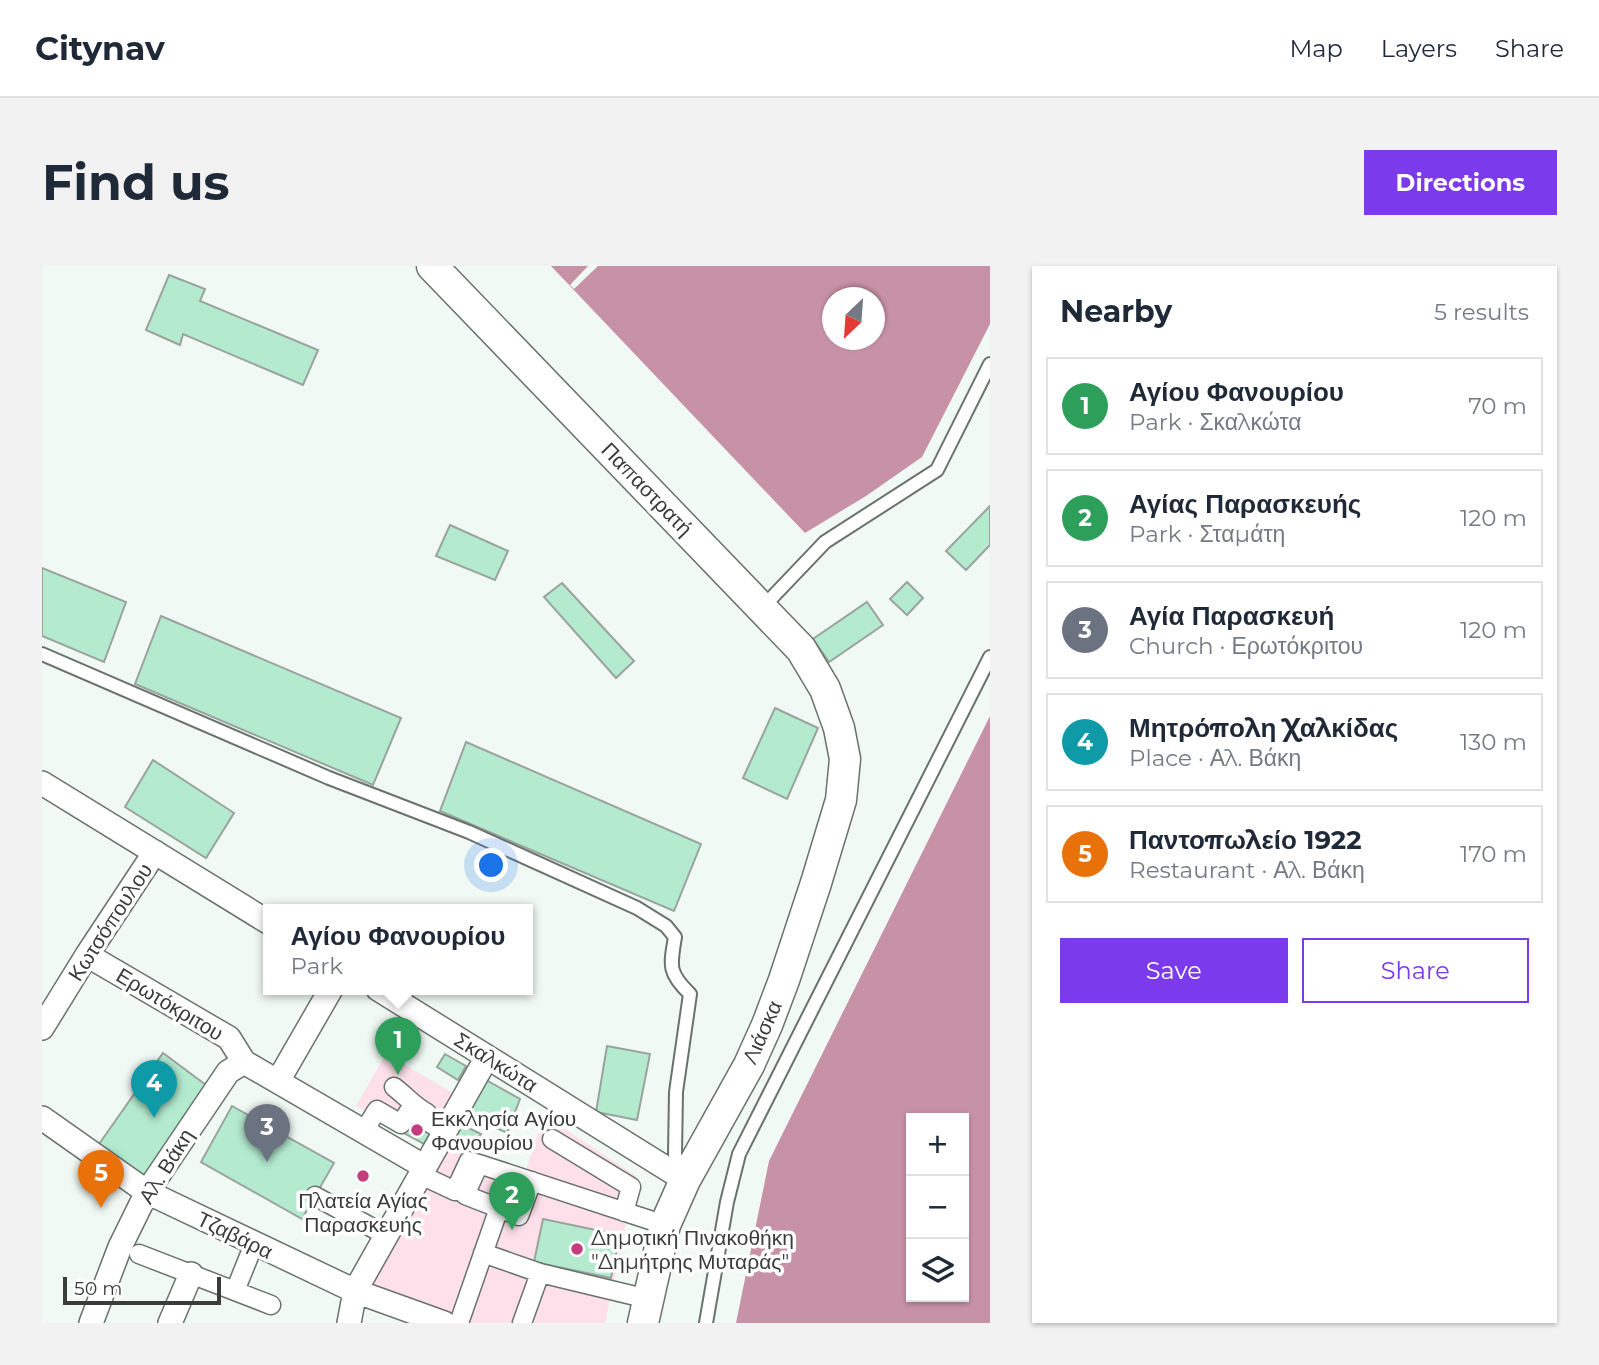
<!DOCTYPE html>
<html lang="en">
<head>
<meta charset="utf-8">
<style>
	:root { --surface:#fff; --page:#f2f2f3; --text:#1f2937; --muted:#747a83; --line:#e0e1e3; --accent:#7c3aed }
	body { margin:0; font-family:Montserrat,sans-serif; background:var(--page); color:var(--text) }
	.controls { position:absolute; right:21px; bottom:21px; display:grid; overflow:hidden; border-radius:0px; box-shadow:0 2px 5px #0004 }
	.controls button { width:63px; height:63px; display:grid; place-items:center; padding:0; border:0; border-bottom:2px solid var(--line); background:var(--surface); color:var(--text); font:35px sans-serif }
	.compass { position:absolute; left:780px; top:21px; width:63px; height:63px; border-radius:50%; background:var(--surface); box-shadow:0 2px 5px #0004; rotate:205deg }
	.scale { position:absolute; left:21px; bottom:18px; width:158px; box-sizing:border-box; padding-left:7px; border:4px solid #393c3a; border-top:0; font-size:19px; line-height:24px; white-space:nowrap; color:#393c3a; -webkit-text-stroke:5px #fff; paint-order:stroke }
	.you { position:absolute; left:450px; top:600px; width:24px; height:24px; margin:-18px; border:5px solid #fff; border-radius:50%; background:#1a73e8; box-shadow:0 0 0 10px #1a73e833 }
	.badge { display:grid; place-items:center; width:46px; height:46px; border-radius:50%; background:var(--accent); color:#fff; font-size:23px; font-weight:700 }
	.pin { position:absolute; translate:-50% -58px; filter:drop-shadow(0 2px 4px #0008) }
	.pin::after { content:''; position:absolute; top:37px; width:24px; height:21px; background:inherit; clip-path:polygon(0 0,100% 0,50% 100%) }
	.popup { position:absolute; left:221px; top:638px; width:270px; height:91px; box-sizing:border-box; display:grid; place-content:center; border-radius:0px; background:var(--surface); filter:drop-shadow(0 2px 5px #0005); font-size:23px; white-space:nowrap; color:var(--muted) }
	.popup b { font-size:26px; color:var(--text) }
	.popup::after { content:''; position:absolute; left:50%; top:100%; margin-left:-14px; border:14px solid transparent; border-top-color:var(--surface) }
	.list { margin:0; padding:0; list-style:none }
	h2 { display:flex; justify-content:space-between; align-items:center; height:91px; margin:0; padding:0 28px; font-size:30px }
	h2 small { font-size:23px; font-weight:400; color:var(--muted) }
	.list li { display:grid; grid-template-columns:46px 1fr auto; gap:21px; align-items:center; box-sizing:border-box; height:98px; margin:0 14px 14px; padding:0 14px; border:2px solid var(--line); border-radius:0px }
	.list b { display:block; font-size:26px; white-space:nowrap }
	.list p { margin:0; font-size:23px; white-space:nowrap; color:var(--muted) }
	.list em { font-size:23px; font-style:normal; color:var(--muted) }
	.actions { display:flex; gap:14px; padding:21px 28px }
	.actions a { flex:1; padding:16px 0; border:2px solid var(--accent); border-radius:0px; text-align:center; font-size:24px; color:var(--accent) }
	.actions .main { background:var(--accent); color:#fff }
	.icon { flex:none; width:38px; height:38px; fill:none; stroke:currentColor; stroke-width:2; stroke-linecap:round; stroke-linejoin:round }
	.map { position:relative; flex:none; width:948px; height:1057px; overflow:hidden; border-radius:0px }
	header { display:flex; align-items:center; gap:42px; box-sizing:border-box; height:98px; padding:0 35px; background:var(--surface); border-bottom:2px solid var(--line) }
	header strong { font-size:33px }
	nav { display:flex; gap:38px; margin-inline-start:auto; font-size:24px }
	.intro { display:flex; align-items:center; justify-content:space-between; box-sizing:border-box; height:168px; padding:0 42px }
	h1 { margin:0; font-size:49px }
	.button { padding:18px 32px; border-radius:0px; background:var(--accent); color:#fff; font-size:24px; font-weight:700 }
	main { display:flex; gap:42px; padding:0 42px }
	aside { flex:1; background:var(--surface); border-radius:0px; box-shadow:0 2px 5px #0004 }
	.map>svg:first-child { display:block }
	.green { fill:#fee0ea }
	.water { fill:#c792a5; fill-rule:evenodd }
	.pier { fill:#f0f9f4 }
	.building { fill:#b4ebcf; stroke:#9ba39e; stroke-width:2 }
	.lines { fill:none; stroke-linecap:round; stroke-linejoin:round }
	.service-casing { stroke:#6a726d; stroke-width:16 }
	.pedestrian-casing { stroke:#6a726d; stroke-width:21 }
	.minor-casing { stroke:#6a726d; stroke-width:26 }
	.tertiary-casing { stroke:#6a726d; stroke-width:33 }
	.service { stroke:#fff; stroke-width:12 }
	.pedestrian { stroke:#fff; stroke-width:18 }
	.minor { stroke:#fff; stroke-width:23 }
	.tertiary { stroke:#fff; stroke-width:30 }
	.poi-dot { fill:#c43d7c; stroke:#fff; stroke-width:2.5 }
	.labels { text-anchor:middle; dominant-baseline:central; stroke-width:7; stroke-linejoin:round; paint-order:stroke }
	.street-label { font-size:21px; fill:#393c3a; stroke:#fff }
	.poi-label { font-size:21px; fill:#393c3a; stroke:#fff; text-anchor:start }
</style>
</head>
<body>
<header>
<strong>Citynav</strong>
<nav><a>Map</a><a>Layers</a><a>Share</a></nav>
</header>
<div class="intro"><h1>Find us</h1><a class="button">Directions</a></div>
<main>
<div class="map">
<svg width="948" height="1057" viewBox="0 0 948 1057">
	<rect width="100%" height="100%" fill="#f0f9f4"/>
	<path class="green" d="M344 788 418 831 398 865H358L314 840Z
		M502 849 594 910 563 1057H429L328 1019 401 879 482 910Z"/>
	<path class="water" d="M509 0H948V58L880 191 824 230 763 267ZM790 32H832V74H790Z
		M948 450V1057H694L727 895ZM869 852H922V1031H869Z"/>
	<path class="pier" d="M546 0H556L532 23 528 19Z"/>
	<path class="building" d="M127 9 163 23 158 35 276 84 261 119 141 68 138 79 104 64Z
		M948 240V279L924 304 904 285Z
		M408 259 466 285 453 314 394 290Z
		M0 302 84 336 62 396 0 370Z
		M865 316 881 332 865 349 848 333Z
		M520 317 592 395 574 412 502 331Z
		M825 336 841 359 787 396 771 373Z
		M119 350 359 452 331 519 93 418Z
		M733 442 776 462 745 533 701 512Z
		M424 476 659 578 632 645 398 545Z
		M111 494 192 547 164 592 83 541Z
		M565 780 608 788 595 854 554 846Z
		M121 787 168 822 103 916 55 881Z
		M403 788 424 800 416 814 395 801Z
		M437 810 478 833 465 867 419 846Z
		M190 840 292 897 260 953 159 896Z
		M368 850 391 863 382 878 360 866Z
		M414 856 439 868 429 889 404 877Z
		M501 953 578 969 569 1012 492 996Z"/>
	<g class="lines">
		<defs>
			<path id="service" d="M720 342 783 276 895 204 948 98
				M0 388 287 512 427 566 595 642 624 660 633 671C628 700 626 707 648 728L634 826 633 889 642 910
				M664 1057 685 936 697 888 948 391"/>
			<path id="pedestrian" d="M352 821C364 830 372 840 385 847
				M322 865 335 844 359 858 367 845 403 866
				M510 873 589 921 582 946
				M437 898 623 959
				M379 909 413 925 427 895 437 898 423 929 477 950 490 915
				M273 930 345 970
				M441 987 498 1007 480 1057
				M97 988 229 1039
				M498 1007 606 1033
				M193 1025 212 978
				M417 1057 457 942"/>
			<path id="minor" d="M0 517 226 656
				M45 689 187 772 202 796 383 901
				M336 723 643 914
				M0 762 45 689 113 586
				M236 815 289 723
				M0 852 105 926 313 1025 402 1057
				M49 1057 78 981 105 926 186 806 202 796
				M128 1057 149 1008
				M307 1057 313 1025 445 791"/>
			<path id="tertiary" d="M390 0 759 383 783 423 797 462 803 493 799 534 774 617 742 714 725 759 707 799 643 914 623 959 601 1057"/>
		</defs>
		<use href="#service" class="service-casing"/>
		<use href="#pedestrian" class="pedestrian-casing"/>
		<use href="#minor" class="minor-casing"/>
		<use href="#tertiary" class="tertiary-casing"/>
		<use href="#service" class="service"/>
		<use href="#pedestrian" class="pedestrian"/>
		<use href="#minor" class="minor"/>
		<use href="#tertiary" class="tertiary"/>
	</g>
	<g class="poi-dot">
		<circle cx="375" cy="864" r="7"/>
		<circle cx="321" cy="910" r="7"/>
		<circle cx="535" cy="983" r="7"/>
	</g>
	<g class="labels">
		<g class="street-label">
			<text transform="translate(605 223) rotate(46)">Παπαστρατή</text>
			<text transform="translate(68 656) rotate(-57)">Κωτσόπουλου</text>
			<text transform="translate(128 738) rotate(31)">Ερωτόκριτου</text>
			<text transform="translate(720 766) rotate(-66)">Λιάσκα</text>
			<text transform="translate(454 796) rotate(32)">Σκαλκώτα</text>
			<text transform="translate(124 900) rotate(-58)">Αλ. Βάκη</text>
			<text transform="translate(193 969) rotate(26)">Τζαβάρα</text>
		</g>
		<g class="poi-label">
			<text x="389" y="852">Εκκλησία Αγίου<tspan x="389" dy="24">Φανουρίου</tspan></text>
			<text x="321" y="934" text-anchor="middle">Πλατεία Αγίας<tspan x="321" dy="24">Παρασκευής</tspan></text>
			<text x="549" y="971">Δημοτική Πινακοθήκη<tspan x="549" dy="24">"Δημήτρης Μυταράς"</tspan></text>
		</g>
	</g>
</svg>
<div class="controls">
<button>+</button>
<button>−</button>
<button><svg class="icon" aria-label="layers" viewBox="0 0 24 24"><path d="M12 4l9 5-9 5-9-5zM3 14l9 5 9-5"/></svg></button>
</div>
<svg class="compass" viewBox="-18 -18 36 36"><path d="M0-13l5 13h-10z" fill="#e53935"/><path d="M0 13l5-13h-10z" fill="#747a83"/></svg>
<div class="scale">50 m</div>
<div class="you"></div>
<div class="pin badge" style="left:356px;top:809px;background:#2e9e5b">1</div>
<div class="popup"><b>Αγίου Φανουρίου</b>Park</div>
<div class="pin badge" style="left:470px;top:964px;background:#2e9e5b">2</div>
<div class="pin badge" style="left:225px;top:896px;background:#6b7280">3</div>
<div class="pin badge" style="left:112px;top:852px;background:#0f9aa8">4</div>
<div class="pin badge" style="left:59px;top:942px;background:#e8710a">5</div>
</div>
<aside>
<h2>Nearby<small>5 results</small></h2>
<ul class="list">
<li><span class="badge" style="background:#2e9e5b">1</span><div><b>Αγίου Φανουρίου</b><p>Park · Σκαλκώτα</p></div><em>70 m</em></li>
<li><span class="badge" style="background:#2e9e5b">2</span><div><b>Αγίας Παρασκευής</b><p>Park · Σταμάτη</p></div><em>120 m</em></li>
<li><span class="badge" style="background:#6b7280">3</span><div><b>Αγία Παρασκευή</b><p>Church · Ερωτόκριτου</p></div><em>120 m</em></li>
<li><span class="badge" style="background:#0f9aa8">4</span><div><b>Μητρόπολη Χαλκίδας</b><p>Place · Αλ. Βάκη</p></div><em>130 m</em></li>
<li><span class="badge" style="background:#e8710a">5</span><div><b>Παντοπωλείο 1922</b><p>Restaurant · Αλ. Βάκη</p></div><em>170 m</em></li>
</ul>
<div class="actions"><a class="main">Save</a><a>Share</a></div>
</aside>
</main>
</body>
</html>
